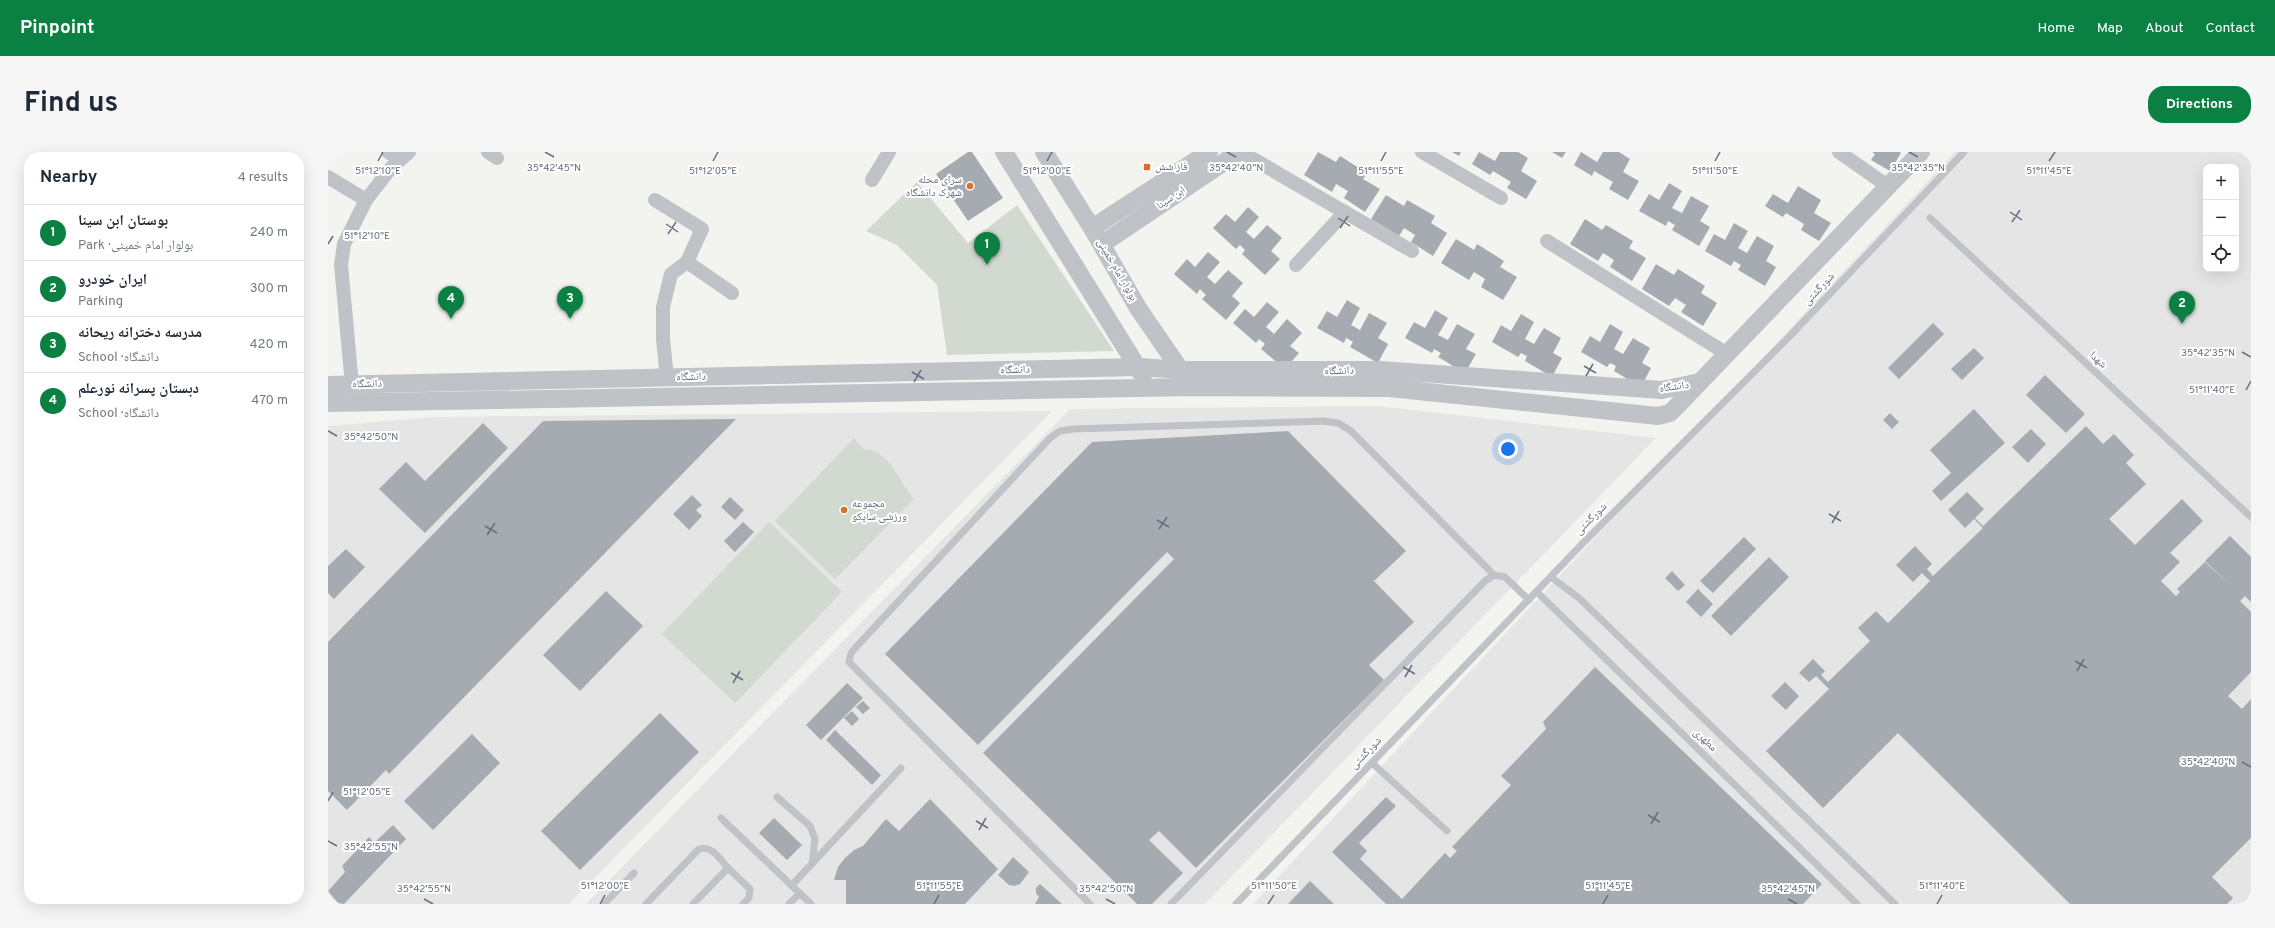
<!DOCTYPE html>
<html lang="en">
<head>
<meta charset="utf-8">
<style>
	:root { --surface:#fff; --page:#f6f6f7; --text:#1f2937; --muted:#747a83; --line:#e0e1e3; --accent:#0b8043 }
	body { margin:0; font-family:Overpass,"Noto Naskh Arabic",sans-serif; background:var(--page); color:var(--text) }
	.controls { position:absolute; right:12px; top:12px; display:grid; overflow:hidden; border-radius:8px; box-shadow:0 4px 16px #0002 }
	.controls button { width:36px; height:36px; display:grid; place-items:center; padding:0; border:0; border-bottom:1px solid var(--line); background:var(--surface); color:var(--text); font:20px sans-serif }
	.you { position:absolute; left:1180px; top:297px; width:14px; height:14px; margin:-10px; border:3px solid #fff; border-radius:50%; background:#1a73e8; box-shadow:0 0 0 6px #1a73e833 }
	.badge { display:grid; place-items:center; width:26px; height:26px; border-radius:50%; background:var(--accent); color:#fff; font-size:13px; font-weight:700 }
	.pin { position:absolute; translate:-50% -33px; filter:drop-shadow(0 1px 2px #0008) }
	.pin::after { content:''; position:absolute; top:21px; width:14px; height:12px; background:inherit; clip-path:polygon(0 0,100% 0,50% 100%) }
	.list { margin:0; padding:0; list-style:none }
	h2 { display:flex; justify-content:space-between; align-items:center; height:52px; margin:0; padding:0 16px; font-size:17px }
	h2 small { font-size:13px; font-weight:400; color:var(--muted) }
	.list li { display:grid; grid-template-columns:26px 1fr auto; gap:12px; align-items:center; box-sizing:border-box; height:56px; padding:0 16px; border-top:1px solid var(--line) }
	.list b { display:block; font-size:15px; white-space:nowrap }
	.list p { margin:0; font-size:13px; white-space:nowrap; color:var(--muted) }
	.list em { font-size:13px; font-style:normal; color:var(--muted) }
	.icon { flex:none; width:22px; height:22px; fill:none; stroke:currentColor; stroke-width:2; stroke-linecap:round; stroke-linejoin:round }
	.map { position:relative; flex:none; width:1923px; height:752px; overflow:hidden; border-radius:16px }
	header { display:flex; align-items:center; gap:24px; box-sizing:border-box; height:56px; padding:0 20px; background:var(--accent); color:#fff }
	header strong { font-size:19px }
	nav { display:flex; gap:22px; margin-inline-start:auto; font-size:14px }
	.intro { display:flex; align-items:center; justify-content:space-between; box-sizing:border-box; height:96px; padding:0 24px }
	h1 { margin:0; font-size:28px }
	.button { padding:10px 18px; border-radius:16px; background:var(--accent); color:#fff; font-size:14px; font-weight:700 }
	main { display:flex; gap:24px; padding:0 24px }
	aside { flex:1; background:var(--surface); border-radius:16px; box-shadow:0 4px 16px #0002 }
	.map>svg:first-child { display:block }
	.built { fill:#e4e5e4; fill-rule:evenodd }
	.green { fill:#d2d9d0 }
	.building { fill:#a6abb2 }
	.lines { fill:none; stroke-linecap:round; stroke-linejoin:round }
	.service { stroke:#bfc2c6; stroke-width:7 }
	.minor { stroke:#bfc2c6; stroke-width:14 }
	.tertiary { stroke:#bfc2c6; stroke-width:18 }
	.ticks { fill:none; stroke:#656f7f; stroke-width:1.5 }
	.poi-dot { fill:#d7702d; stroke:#fff; stroke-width:1.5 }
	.labels { text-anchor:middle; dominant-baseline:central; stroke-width:4; stroke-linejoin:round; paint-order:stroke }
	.poi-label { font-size:11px; fill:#656f7f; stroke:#fff; text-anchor:start }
	.street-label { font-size:11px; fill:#656f7f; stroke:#fff }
	.ticks-label { font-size:10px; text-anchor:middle; fill:#656f7f; stroke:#fff; stroke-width:4; stroke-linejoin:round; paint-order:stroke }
</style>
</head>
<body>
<header>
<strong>Pinpoint</strong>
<nav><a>Home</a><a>Map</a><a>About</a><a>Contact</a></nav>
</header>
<div class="intro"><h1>Find us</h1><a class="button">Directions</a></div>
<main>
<aside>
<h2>Nearby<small>4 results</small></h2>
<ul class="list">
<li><span class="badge">1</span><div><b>بوستان ابن سینا</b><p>Park · بولوار امام خمینی</p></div><em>240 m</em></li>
<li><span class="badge">2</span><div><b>ایران خودرو</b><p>Parking</p></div><em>300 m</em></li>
<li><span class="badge">3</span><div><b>مدرسه دخترانه ریحانه</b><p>School · دانشگاه</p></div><em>420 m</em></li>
<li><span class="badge">4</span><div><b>دبستان پسرانه نورعلم</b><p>School · دانشگاه</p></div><em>470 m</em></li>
</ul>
</aside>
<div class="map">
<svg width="1923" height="752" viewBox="0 0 1923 752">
	<rect width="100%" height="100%" fill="#f3f4f0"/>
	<path class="built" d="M1627 0H1923V752H925ZM1878 15H1908V117H1878Z
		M1050 254 1328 286 877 752H258L742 257Z
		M724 259 241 752H0V274L106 265Z"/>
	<path class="green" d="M589 30 640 91 689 53 786 199 619 203 609 133 569 93 538 79Z
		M526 286 535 297C561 296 571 330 586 347L507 427 447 369Z
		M441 370 514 440 407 551 334 482Z"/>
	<path class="building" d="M640 0H644L675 46 640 69 608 22Z
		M990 0 1008 10 1012 4 1039 21 1035 27 1052 37 1037 60 1016 46 1020 39 1008 32 1004 40 976 23Z
		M1124 0H1133L1131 4Z
		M1151 0 1167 9 1172 0H1190L1200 6 1193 19 1209 29 1198 47 1179 36 1183 30 1165 19 1162 23 1144 12Z
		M1224 0H1238L1234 6Z
		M1253 0 1269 10 1275 0H1291L1302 7 1295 20 1311 29 1300 48 1281 37 1285 30 1266 19 1264 24 1246 13Z
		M1544 0H1572L1573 1 1562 19 1543 8 1547 2Z
		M1341 31 1354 39 1344 56 1354 61 1363 44 1381 54 1372 69 1382 75 1371 94 1344 78 1347 73 1340 69 1338 74 1311 59 1321 42 1331 48Z
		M1470 34 1493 48 1486 61 1503 71 1491 89 1473 78 1476 72 1458 61 1455 65 1437 54 1445 42 1460 51Z
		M1058 43 1076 54 1079 48 1107 64 1103 71 1119 81 1105 104 1083 90 1087 83 1076 76 1071 84 1043 67Z
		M920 55 931 65 918 80 926 87 939 73 954 86 943 99 952 107 937 123 914 102 917 98 912 93 908 97 885 76 898 62 907 70Z
		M1257 67 1274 78 1278 73 1305 89 1301 96 1318 106 1304 129 1282 115 1286 108 1275 101 1270 109 1242 92Z
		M1406 71 1420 79 1410 96 1419 101 1429 84 1446 94 1438 109 1448 115 1437 134 1410 118 1413 113 1406 109 1403 114 1377 99 1386 82 1397 88Z
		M1128 87 1146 98 1149 92 1176 109 1172 115 1189 125 1175 148 1153 135 1157 127 1146 120 1141 128 1113 111Z
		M880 100 892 110 879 125 887 132 900 118 915 131 904 144 912 151 898 168 874 147 878 143 872 137 869 142 846 122 859 107 867 115Z
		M1328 112 1346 123 1350 117 1377 134 1373 141 1389 151 1375 174 1353 160 1358 153 1347 146 1341 154 1314 137Z
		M1019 148 1032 156 1023 173 1032 178 1041 161 1059 171 1050 186 1060 192 1050 211 1022 195 1025 190 1018 186 1016 191 989 176 999 159 1009 165Z
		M939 150 951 160 938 175 946 182 959 167 974 181 962 194 971 201 957 217 933 197 937 192 931 187 928 191 905 171 917 157 926 165Z
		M1107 158 1120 166 1110 183 1120 188 1129 172 1147 182 1138 197 1148 202 1137 221 1110 205 1113 201 1106 197 1104 201 1077 186 1086 170 1097 176Z
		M1193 162 1206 170 1197 187 1206 192 1216 176 1233 186 1225 201 1234 206 1224 225 1197 209 1199 204 1193 201 1190 205 1164 190 1173 173 1183 179Z
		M1605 171 1616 182 1571 227 1560 216Z
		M1282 172 1295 180 1286 197 1295 202 1305 186 1322 196 1314 211 1323 216 1313 235 1286 219 1288 214 1282 211 1279 215 1253 200 1262 184 1272 190Z
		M1646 196 1656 206 1634 228 1623 217Z
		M1717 223 1757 262 1738 281 1698 243Z
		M1646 257 1677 291 1613 349 1604 339 1623 321 1602 298Z
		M1562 261 1571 270 1564 277 1555 268Z
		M408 267 61 622 58 618 19 658 0 639V490L215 269Z
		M155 271 180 296 97 381 51 337 78 310 97 329Z
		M1758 274 1775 292 1786 282 1806 303 1798 311 1818 332 1781 367 1807 393 1854 347 1875 369 1842 401 1852 410 1833 429 1848 444 1852 440 1849 437 1877 410 1903 434 1877 409 1902 384 1923 405V450L1917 444 1912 449 1923 460V520L1900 544 1914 557 1923 547V686L1884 725 1905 746 1899 752H1742L1570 581 1495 656 1438 599 1501 537 1488 524 1481 530 1471 521 1485 507 1497 519 1493 523 1500 530 1542 489 1530 476 1548 459 1560 471 1602 429 1594 421 1585 430 1568 413 1587 394 1604 412 1599 417 1605 424 1655 376 1646 367 1637 376 1620 358 1639 340 1656 357 1647 366 1655 374Z
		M1703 277 1718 292 1700 311 1684 295Z
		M960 279 1078 399 1046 429 1086 470 1041 513 1056 528 868 716 831 679 821 688 855 721 824 752H809L655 601 846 407 839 400 650 593 557 502 764 290Z
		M364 343 374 353 368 358 374 364 361 378 345 362Z
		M402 345 416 358 407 368 393 355Z
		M415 370 426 380 407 400 396 389Z
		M1416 385 1428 397 1385 441 1372 429Z
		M18 397 37 415 6 447 0 441V414Z
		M1441 405 1461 425 1403 484 1383 464Z
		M1344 419 1357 433 1350 439 1337 426Z
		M1370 437 1385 452 1373 465 1358 450Z
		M278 439 315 474 252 539 215 503Z
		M1267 515 1494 732 1475 752H1058L1004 700 1058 645 1068 654 1031 691 1039 699 1032 707 1074 747 1117 701 1122 706 1129 699 1124 695 1183 633 1173 624 1218 577 1215 570Z
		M1457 530 1471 544 1458 558 1443 544Z
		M519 531 535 546 493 588 478 573Z
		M535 549 542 556 535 562 528 555Z
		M524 559 531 567 524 574 516 566Z
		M332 561 371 600 252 718 213 679Z
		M507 578 553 623 544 633 498 588Z
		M144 582 172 611 105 678 76 649Z
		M602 647 670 717 637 752H518V728H506L510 715 517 706 526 698 535 694 558 667 571 679Z
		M446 666 474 693 459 708 431 681Z
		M65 673 78 687 16 752H11L0 739 17 720 14 714 41 685 46 691Z
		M685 705 701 720 692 732 686 734 681 733 670 723Z
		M982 729 1006 752H960Z
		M712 732 734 752H707L711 745 708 741V736Z"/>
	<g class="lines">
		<path class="service" d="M1602 66 1923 365
			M1223 425 1251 446 1567 752
			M1209 440 1529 752
			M1044 611 1119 679
			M449 645 482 674 487 687 484 712
			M393 666 483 752
			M464 733 573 616
			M276 752 306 721
			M318 752 370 698C382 691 392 707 400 716
			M365 752 400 716 422 737 421 746 415 752
			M461 752 472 741
			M762 752 521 510 523 501 530 493 722 286 732 279 745 277 996 269 1010 271 1023 279 1166 423
			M843 752 1157 429 1166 423 1177 425 1201 448
			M908 752 1255 391 1461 185 1636 0"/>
		<path class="minor" d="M60 0 72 8
			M160 0 169 6
			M913 0 1084 99
			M1094 0 1173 46
			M1511 0 1561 35
			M0 25 38 48
			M544 28 561 0
			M327 48 374 77 359 110
			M1219 89 1399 202
			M968 113 1017 60
			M339 226 335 187V155L343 122 359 110 404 141
			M24 233 13 113 16 92 38 48 63 16 81 0"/>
		<path class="tertiary" d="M676 0 815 224
			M716 0 764 76 810 156 858 226
			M764 76 881 0
			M774 92 911 0
			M0 233 811 215 854 218H1052L1334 238 1372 230
			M0 251 863 235 1061 236 1330 264 1342 261 1349 254 1593 0"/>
	</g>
	<path class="ticks" d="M217 0 226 5M899 0 908 5M1581 0 1590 5M50 9 55 0M385 9 390 0M719 9 724 0M1053 9 1058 0M1387 9 1392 0M1721 9 1727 0M1682 60 1694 68M1010 66 1022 74M1684 70 1692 58M338 72 350 80M1012 76 1020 64M340 82 348 70M0 92 5 84M1914 200 1923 205M1256 214 1268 221M584 220 596 227M1258 224 1265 212M586 230 593 218M1918 238 1923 229M0 279 9 284M1501 362 1513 369M829 368 841 375M1504 371 1511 359M157 374 169 381M831 377 839 365M159 383 167 371M1747 509 1759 516M1075 515 1087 522M1749 519 1756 507M403 521 415 528M1077 525 1084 513M405 531 412 519M1914 610 1923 615M0 649 5 640M1320 663 1332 670M648 669 660 676M1323 672 1330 660M651 678 658 666M0 689 9 694M96 747 105 752M778 747 787 752M1460 747 1469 752M272 752 277 743M606 752 611 743M940 752 946 743M1275 752 1280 743M1609 752 1614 743"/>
	<g class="poi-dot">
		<rect x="815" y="11" width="8" height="8" rx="2"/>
		<circle cx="642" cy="34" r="4"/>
		<circle cx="516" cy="358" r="4"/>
	</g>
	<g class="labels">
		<g class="poi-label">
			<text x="827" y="15">فاز شش</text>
			<text x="634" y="28" text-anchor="end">سرای محله<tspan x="634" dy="13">شهرک دانشگاه</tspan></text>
			<text x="524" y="352">مجموعه<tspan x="524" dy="13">ورزشی ساپکو</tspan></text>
		</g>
		<g class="street-label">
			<text transform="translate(843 46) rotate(-34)">ابن سینا</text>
			<text transform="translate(789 118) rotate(60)">بولوار امام خمینی</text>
			<text transform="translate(1491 137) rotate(-47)">شورگشتی</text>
			<text transform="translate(1770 208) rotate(43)">شهدا</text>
			<text transform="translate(687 218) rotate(-1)">دانشگاه</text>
			<text transform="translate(1011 219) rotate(-1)">دانشگاه</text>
			<text transform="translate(363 225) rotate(-1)">دانشگاه</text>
			<text transform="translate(39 232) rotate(-1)">دانشگاه</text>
			<text transform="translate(1346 235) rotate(-8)">دانشگاه</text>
			<text transform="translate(1263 367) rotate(-45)">شورگشتی</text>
			<text transform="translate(1377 588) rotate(44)">مطهری</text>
			<text transform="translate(1038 601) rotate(-46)">شورگشتی</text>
		</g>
	</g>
	<g class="ticks-label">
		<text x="226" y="19">35°42'45"N</text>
		<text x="908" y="19">35°42'40"N</text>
		<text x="1590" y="19">35°42'35"N</text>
		<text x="50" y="22">51°12'10"E</text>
		<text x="385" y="22">51°12'05"E</text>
		<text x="719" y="22">51°12'00"E</text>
		<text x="1053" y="22">51°11'55"E</text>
		<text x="1387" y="22">51°11'50"E</text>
		<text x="1721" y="22">51°11'45"E</text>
		<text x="39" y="87">51°12'10"E</text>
		<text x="1880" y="204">35°42'35"N</text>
		<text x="1884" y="241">51°11'40"E</text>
		<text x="43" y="288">35°42'50"N</text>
		<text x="1880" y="613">35°42'40"N</text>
		<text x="39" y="643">51°12'05"E</text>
		<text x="43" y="698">35°42'55"N</text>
		<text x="277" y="737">51°12'00"E</text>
		<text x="611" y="737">51°11'55"E</text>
		<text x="946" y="737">51°11'50"E</text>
		<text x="1280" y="737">51°11'45"E</text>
		<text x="1614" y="737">51°11'40"E</text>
		<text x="96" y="740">35°42'55"N</text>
		<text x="778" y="740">35°42'50"N</text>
		<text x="1460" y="740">35°42'45"N</text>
	</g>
</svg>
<div class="controls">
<button>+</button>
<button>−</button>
<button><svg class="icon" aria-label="locate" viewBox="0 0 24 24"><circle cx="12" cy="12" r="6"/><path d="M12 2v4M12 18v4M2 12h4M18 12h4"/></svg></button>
</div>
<div class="you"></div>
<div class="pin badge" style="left:659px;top:113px">1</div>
<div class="pin badge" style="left:1854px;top:172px">2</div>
<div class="pin badge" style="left:242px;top:167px">3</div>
<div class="pin badge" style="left:123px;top:167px">4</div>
</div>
</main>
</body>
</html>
